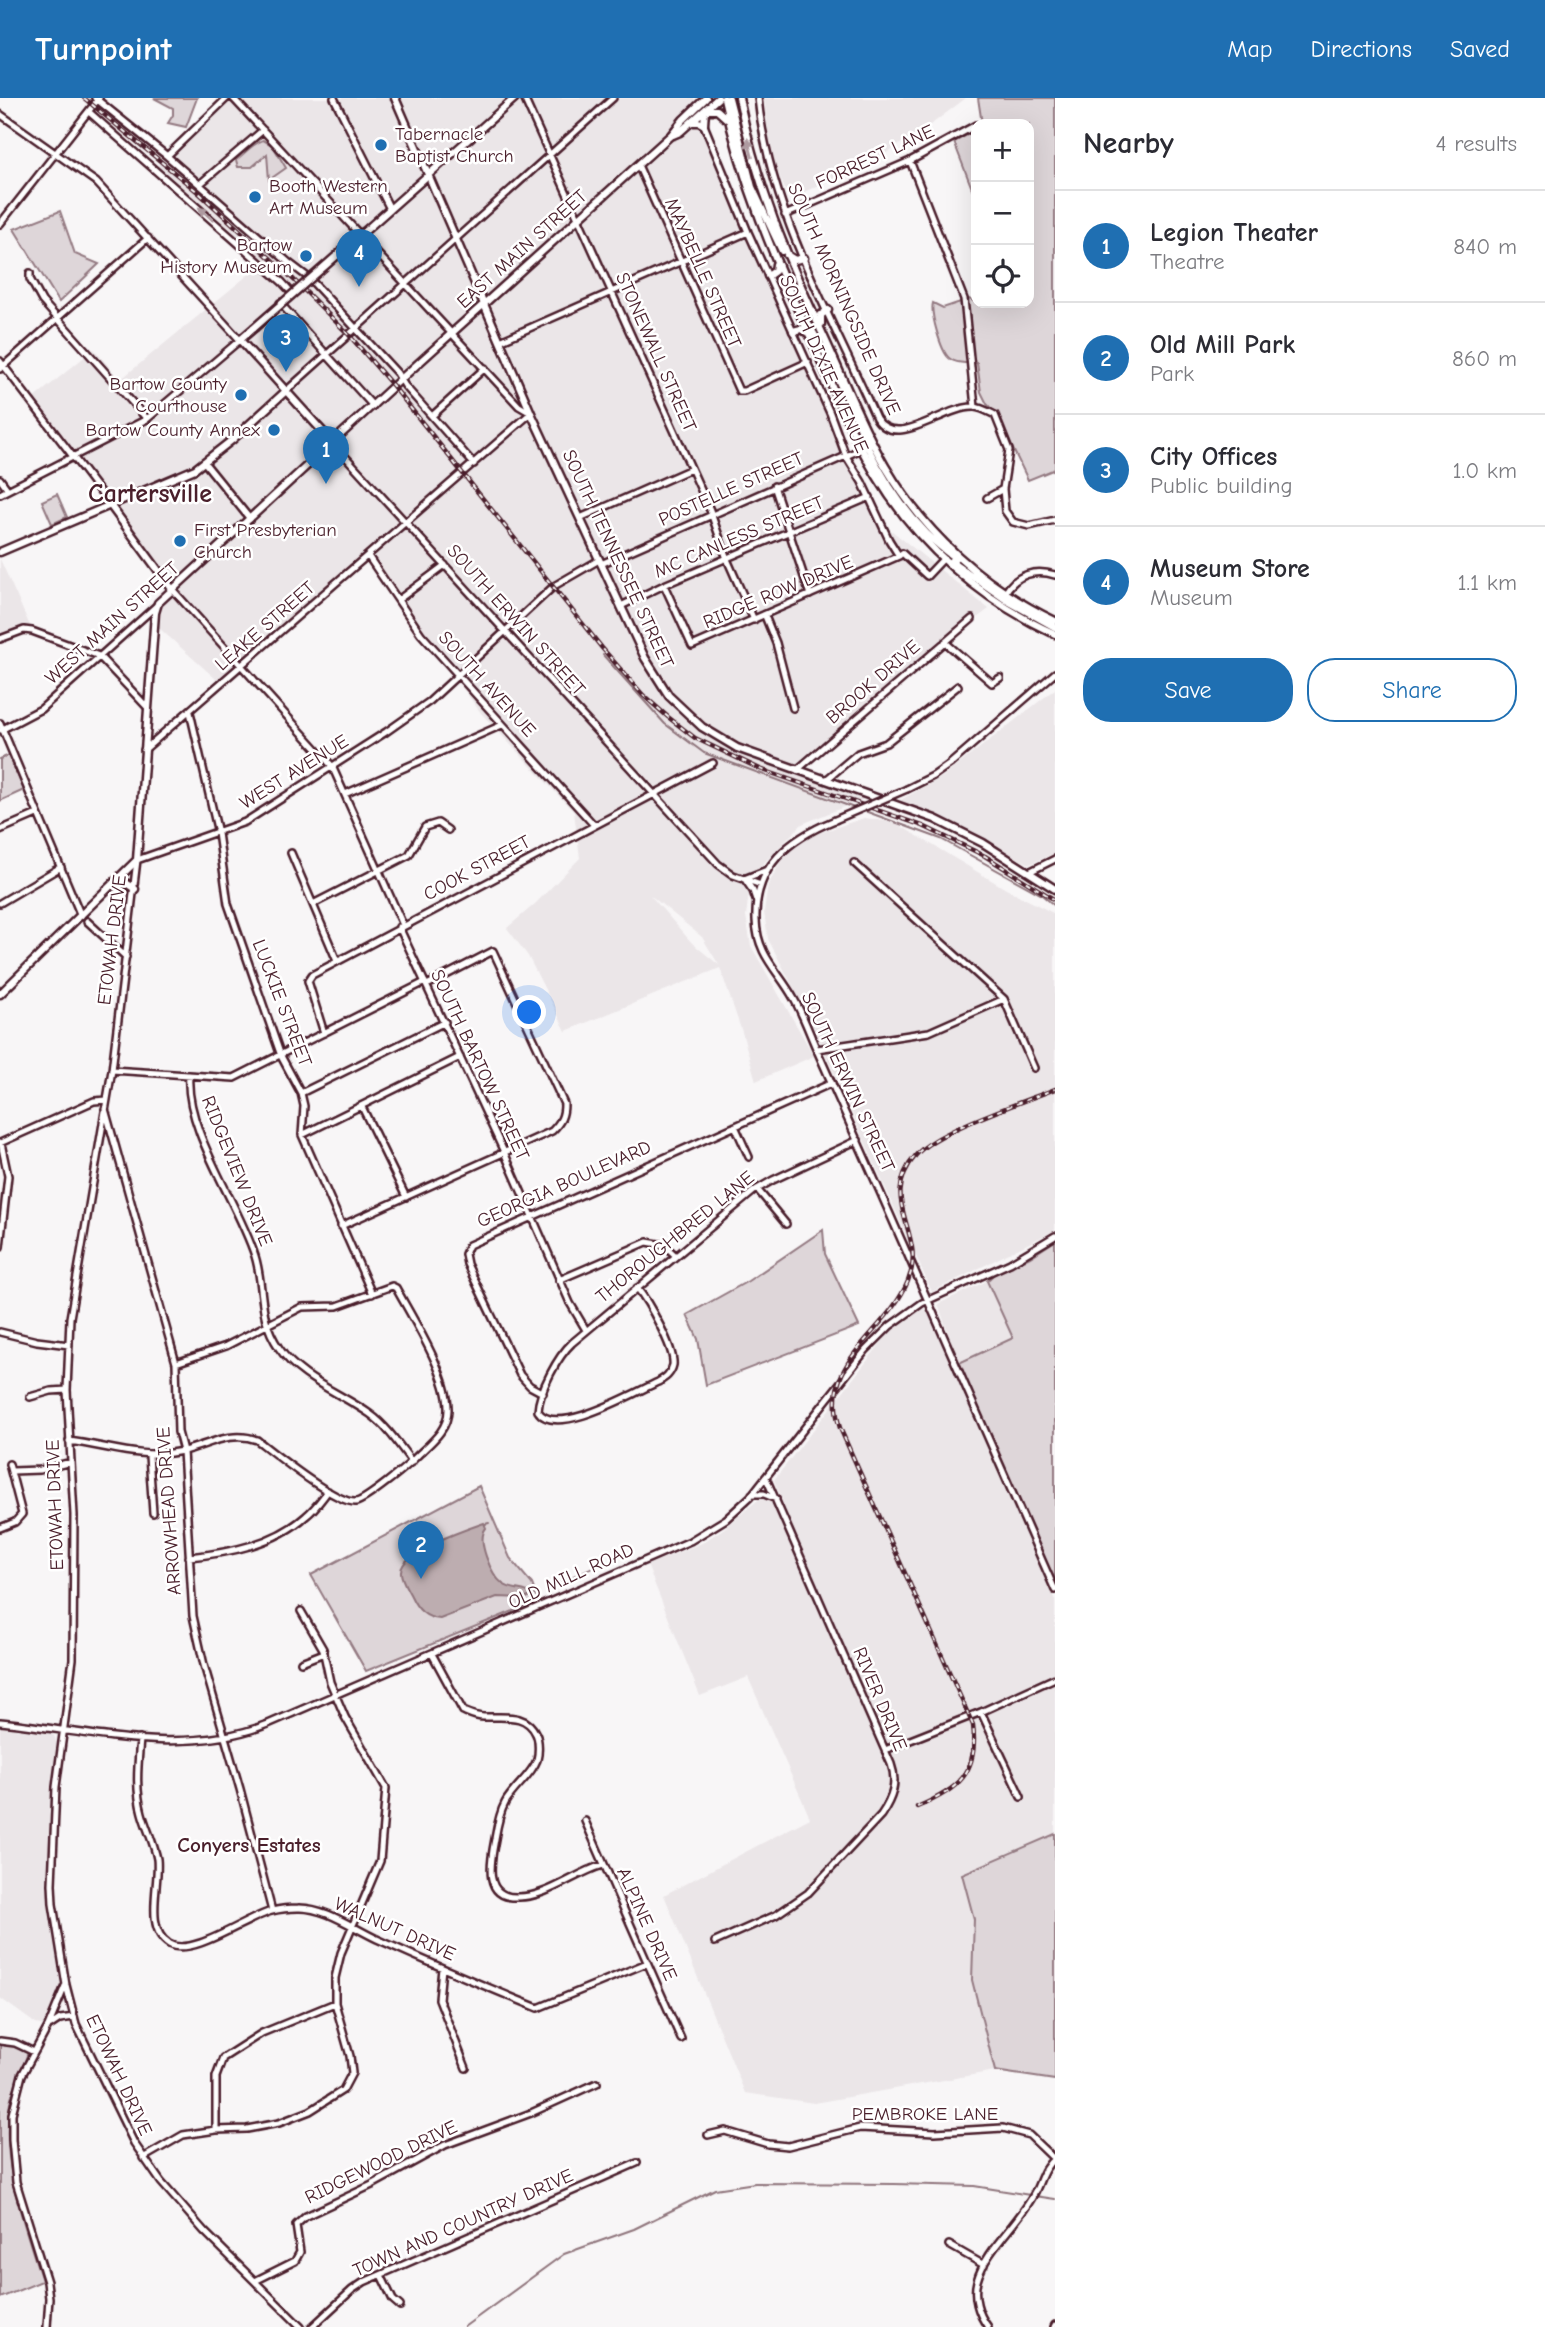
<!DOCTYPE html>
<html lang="en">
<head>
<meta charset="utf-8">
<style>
	:root { --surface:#fff; --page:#f2f2f3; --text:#2b2b33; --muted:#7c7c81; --line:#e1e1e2; --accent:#1f6fb2 }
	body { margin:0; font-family:"Comic Neue",sans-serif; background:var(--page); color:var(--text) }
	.controls { position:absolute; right:21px; top:21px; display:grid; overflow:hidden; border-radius:14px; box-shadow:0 7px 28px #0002 }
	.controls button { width:63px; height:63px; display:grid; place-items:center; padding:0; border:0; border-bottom:2px solid var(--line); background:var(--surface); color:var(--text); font:35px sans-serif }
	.you { position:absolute; left:530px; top:915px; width:24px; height:24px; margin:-18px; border:5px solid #fff; border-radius:50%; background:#1a73e8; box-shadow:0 0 0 10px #1a73e833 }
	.badge { display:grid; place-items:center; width:46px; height:46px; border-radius:50%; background:var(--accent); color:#fff; font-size:23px; font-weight:700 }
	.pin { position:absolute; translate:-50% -58px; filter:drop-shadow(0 2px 4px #0008) }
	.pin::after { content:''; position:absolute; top:37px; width:24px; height:21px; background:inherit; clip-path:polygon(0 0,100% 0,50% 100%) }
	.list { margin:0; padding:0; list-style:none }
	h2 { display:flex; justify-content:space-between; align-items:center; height:91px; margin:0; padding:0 28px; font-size:30px }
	h2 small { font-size:23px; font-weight:400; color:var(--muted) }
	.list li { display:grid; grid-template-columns:46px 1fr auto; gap:21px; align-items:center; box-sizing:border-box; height:112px; padding:0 28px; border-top:2px solid var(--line) }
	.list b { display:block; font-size:26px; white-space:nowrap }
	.list p { margin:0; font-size:23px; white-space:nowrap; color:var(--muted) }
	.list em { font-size:23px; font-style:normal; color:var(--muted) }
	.actions { display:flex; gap:14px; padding:21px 28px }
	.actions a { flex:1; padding:16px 0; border:2px solid var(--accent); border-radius:28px; text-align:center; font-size:24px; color:var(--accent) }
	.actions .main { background:var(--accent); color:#fff }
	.icon { flex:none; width:38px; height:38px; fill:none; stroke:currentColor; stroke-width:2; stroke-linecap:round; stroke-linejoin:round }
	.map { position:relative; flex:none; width:1055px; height:2229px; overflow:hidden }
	header { display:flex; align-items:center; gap:42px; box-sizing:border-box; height:98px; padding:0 35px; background:var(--accent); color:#fff }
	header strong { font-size:33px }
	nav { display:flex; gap:38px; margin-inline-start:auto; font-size:24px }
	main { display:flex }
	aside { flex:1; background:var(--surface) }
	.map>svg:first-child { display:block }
	.built { fill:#ebe6e8; fill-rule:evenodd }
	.green { fill:#ded6d9; stroke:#947a82; stroke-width:2 }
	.water { fill:#bdadb0; stroke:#8f747b; stroke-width:2 }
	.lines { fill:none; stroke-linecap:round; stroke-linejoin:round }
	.stream { stroke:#8f747b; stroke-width:2 }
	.minor-casing { stroke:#4a1f2b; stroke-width:10 }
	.major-casing { stroke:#4a1f2b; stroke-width:11 }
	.minor { stroke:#fff; stroke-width:5 }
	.major { stroke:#fff; stroke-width:6 }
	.rail-casing { stroke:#4a1f2b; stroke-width:4.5 }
	.rail { stroke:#fff; stroke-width:2; stroke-dasharray:5; stroke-linecap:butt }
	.minor-bridge-casing { stroke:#4a1f2b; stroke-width:10; stroke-linecap:butt }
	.major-bridge-casing { stroke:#4a1f2b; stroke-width:11; stroke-linecap:butt }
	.minor-bridge { stroke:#fff; stroke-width:5 }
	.major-bridge { stroke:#fff; stroke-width:6 }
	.oneway { fill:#ae9aa0 }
	.poi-dot { fill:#1f6fb2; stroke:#fff; stroke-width:2.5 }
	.labels { text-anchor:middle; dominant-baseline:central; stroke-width:5; stroke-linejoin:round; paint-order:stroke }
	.poi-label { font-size:19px; fill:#4a1f2b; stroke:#fff; text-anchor:start }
	.street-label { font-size:19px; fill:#4a1f2b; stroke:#fff }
	.neighbourhood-label { font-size:21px; font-weight:bold; fill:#4a1f2b; stroke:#fff }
	.district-label { font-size:26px; font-weight:bold; fill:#4a1f2b; stroke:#fff }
</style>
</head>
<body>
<header>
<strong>Turnpoint</strong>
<nav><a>Map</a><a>Directions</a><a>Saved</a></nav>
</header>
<main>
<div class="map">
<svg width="1055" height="2229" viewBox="0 0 1055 2229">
	<rect width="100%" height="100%" fill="#f8f6f7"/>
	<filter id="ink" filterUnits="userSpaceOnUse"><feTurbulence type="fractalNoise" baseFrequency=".0143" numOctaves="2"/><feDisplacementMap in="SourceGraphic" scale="14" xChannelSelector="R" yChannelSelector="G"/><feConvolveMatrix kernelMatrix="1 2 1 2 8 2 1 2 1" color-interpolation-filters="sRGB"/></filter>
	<g filter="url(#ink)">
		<path class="built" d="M232 0H694L702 29 733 105 817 293 847 367 876 420 989 511 945 544 788 673 866 700 802 726 755 774 749 794 746 818 751 848 814 958 756 983 742 934 720 870 566 933 528 858 507 830 536 805 580 760 574 714 481 615 398 502 367 464 225 589 159 530 165 490 117 411 33 301 94 251 120 282 259 168 155 70ZM650 797 702 839 719 867 692 845Z
			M764 0H966L933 25 880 59 789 101 777 72 769 44Z
			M0 461 30 528 17 530 0 537Z
			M1055 591V755L1030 766 899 703 945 677Z
			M864 720 894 724 1006 791 1055 816V1132L932 1194 810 921 768 841 764 814 768 787 792 744Z
			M987 1183 1014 1240 959 1265 938 1206Z
			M921 1210 928 1212 1055 1500V1736L962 1777 974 1821 972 1882 995 1973 814 2005 745 1995 664 1797 810 1720 748 1579 700 1598 647 1467 702 1445 723 1431 759 1401H770L820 1500 774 1382 892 1231Z
			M0 1629 53 1636 57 1644 51 1698 49 1787 61 1892 50 1920 44 1928 36 1926 0 1900Z"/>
		<path class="green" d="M154 0H197L186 29 168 25 173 17V10Z
			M978 0H1055V371L1028 382 996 316 987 306 981 294 977 265C968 265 956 266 949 260 941 253 930 215 933 205L943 210 969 201 980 206 1029 205V26H982Z
			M976 32V101L954 44Z
			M263 42 273 48 286 70 269 82 267 56 252 69H238L236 62C246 54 252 46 263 42Z
			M60 113 75 156 99 166 59 204 14 131Z
			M57 396 67 419 52 426 42 403Z
			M9 657 24 692 0 703V661Z
			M823 1132 825 1156 859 1228 706 1287 698 1241 687 1217 748 1183Z
			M1055 1143V1485L959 1265 1013 1240 987 1183 994 1176 1030 1159Z
			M479 1388 510 1460 532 1486 538 1503 366 1573 311 1477Z
			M1055 1736V1982L995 1973 972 1882 974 1821 962 1776Z
			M0 1946 11 1947 28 1954C23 1971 14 1987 10 2005 0 2066 24 2125 42 2183L0 2200Z"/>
		<path class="water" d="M484 1425 486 1430C476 1442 491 1477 503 1486 512 1493 524 1490 534 1497L526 1500 497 1499 440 1521C425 1520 417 1511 411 1498 408 1492 400 1480 401 1473 403 1452 467 1431 484 1425Z"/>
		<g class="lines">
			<path class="stream" d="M603 557 665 626 704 655 857 711
				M862 712 941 741 1042 797 1055 808
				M485 1426 489 1425
				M548 1490 604 1464
				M1035 2098 1055 2101
				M464 2229 564 2156 634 2131 715 2091 755 2085 894 2086 974 2088 1030 2097"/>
			<defs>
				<path id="minor" d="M95 0 167 58 288 164 309 180 397 275 405 288 474 366
					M334 0 390 111
					M524 0 710 412 727 461 754 522
					M758 0C769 112 831 218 876 320 897 353 943 308 974 309 980 309 989 314 995 317L1009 352 1003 391 987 400
					M89 14 282 184 292 195 290 197
					M0 16 96 84 240 242 147 321 0 396
					M704 27 748 134 830 315 846 358 862 384 889 442 899 458 902 455 927 478 943 461
					M167 58 227 0
					M910 63 964 201 975 309
					M638 67 739 293H744L808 264
					M200 86 263 32
					M785 117 910 63 976 27
					M0 126 99 0
					M30 175V181L42 203 147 321
					M282 204 280 205 373 308
					M500 243 748 134
					M0 263 110 407
					M0 271 148 140
					M286 293 613 0
					M432 318 485 270
					M333 345 718 766 733 777 761 787
					M204 364 250 421
					M0 381 8 392
					M774 388 810 497
					M1003 391 1005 413 1013 424 1029 428 1055 422
					M580 420 691 371
					M368 458 421 536 594 727
					M601 466 864 350
					M664 487 692 548 899 458
					M172 491 332 668 403 827
					M1005 495C1016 476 1035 471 1055 477
					M398 502 445 467
					M621 508 664 487 870 399
					M765 518 776 545 793 610
					M0 541 24 532 32 533 99 558 148 610
					M945 544 992 585 1000 580
					M190 614 218 735 228 806 281 958 301 995 304 1008 302 1037 372 1196
					M0 625 81 818
					M1 632 41 611 156 508
					M144 652 531 315 519 308 233 0
					M797 672 972 521
					M826 682 858 655 886 645 958 588
					M907 691 933 678 950 666 1055 575
					M345 696 502 627
					M835 722C789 741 754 768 756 822 757 858 779 873 794 901 803 917 809 934 816 950 897 1130 975 1311 1055 1492
					M0 732 37 716
					M291 755 337 863
					M854 765 1004 901 1034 970
					M1029 774 1055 761
					M744 781 767 772
					M746 783 753 793 756 802
					M0 805 61 769
					M313 806 409 757 425 729 438 725 448 732
					M87 823 126 859
					M399 829 504 1054 570 1205 586 1232
					M324 935 308 883 312 877 713 665
					M817 951 929 934 1004 901
					M112 972 234 980 425 884
					M189 978C185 1033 238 1104 255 1158 265 1190 257 1218 279 1250 299 1280 340 1295 370 1316 387 1328 399 1347 412 1364
					M301 995 445 924
					M362 1009 406 1099
					M105 1011 176 1265 178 1334 183 1353 193 1518 204 1567 240 1691 272 1813
					M735 1028 749 1059
					M302 1037 460 959
					M0 1045 94 1003 107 1002
					M757 1091 786 1126
					M341 1128 552 1033C561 1024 564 1018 564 1006L493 853 427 887
					M0 1149 8 1078 1 1045
					M559 1182 647 1144 664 1147 676 1158
					M637 1190C648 1203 675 1251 673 1267 671 1276 665 1280 658 1284 635 1294 555 1341 538 1313 539 1293 558 1258 572 1245L754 1093 773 1082 858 1042
					M0 1234 37 1243 69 1247
					M543 1295 530 1288 520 1277 467 1166 465 1156 469 1147 832 985
					M30 1299 51 1293 67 1292
					M69 1343C109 1348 142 1362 183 1353 208 1347 231 1332 257 1342 275 1356 336 1406 356 1404 366 1402 408 1368 416 1359 429 1346 448 1333 448 1312 449 1278 413 1221 396 1190L392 1188 337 1208 302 1209 226 1248 176 1265
					M149 1358 153 1415
					M12 1373 40 1372 71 1364
					M752 1396H764L776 1401
					M0 1430 15 1424 22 1416 9 1366
					M189 1459C229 1455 275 1446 306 1418 315 1411 321 1402 328 1393
					M432 1556 463 1613C470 1616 476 1619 484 1619 503 1620 526 1614 536 1636 539 1642 539 1655 537 1662 531 1678 513 1690 505 1705 499 1716 497 1729 495 1741 491 1762 482 1801 518 1799 548 1799 575 1775 603 1767
					M301 1564 324 1555
					M981 1614 1021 1699
					M0 1624C89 1633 182 1660 268 1626L690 1443 726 1421 750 1399 866 1252 890 1228 922 1205 1010 1165 1055 1138
					M140 1641C138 1667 135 1690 142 1715 146 1730 154 1745 157 1761 160 1785 144 1831 169 1846 192 1860 247 1819 272 1813 280 1811 290 1810 298 1810 325 1809 353 1830 377 1841 430 1865 484 1888 538 1910L647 1865
					M885 1652 981 1614 1055 1580
					M585 1723 681 1941
					M715 1844 776 1817 808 1795 881 1717C892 1701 898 1685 891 1666L766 1380
					M442 1870 439 1901 466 1970
					M51 1927 60 1921 74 1919
					M0 1943 15 1945 34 1954
					M216 2032V1979L223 1960 262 1935 335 1905
					M708 2037 725 2033 768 2046 788 2048 860 2030 935 2034 1003 2030 1029 2037 1053 2060
					M143 2060 183 2037 216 2032 247 2031 279 2025 310 2013 343 1992 352 1975 350 1958 335 1905V1880L341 1855 380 1763 386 1690 345 1619 330 1584 323 1551 301 1513
					M949 2147 984 2167
					M381 2177 393 2202 400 2208
					M255 2183 295 2163 300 2154 296 2127 306 2118 372 2087 445 2047 531 2015 597 1985
					M47 2229 49 2200 47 2184 16 2084 12 2042V2016L22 1977 48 1929 65 1888
					M301 2229 204 2133 161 2084 134 2045 76 1926 66 1887 53 1806 52 1786 56 1689 73 1561 74 1417 67 1292 70 1220 112 972 137 762 245 724 386 634 430 603 554 488 599 462
					M312 2229 352 2192 364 2184 637 2065
					M988 2229C978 2216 973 2198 977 2183 986 2150 1022 2123 1036 2092 1042 2079 1044 2069 1055 2060
					M1054 2229 1055 2227"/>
				<path id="major" d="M395 0 531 315 645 560 669 598 702 629 737 650 935 721 983 745 1055 791
					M724 0C742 84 774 161 810 238 831 285 850 333 876 377 918 447 981 502 1055 536
					M729 0 752 89 782 153
					M739 0C757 89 786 157 824 239 844 282 861 327 885 368 925 436 984 489 1055 523
					M707 12H717L727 21
					M693 24H699L704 27 705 12
					M673 37 680 34 718 0
					M365 133 515 0
					M787 157 795 162 804 160
					M768 178 775 173 776 166
					M807 224 827 258 869 348
					M821 226V217L828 212
					M254 230 240 242 333 345
					M793 233 801 231 808 235
					M867 348C888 391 916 432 955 460
					M110 407 172 491
					M0 454 195 371 232 342 286 293
					M951 463 1008 503 1055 529
					M112 787 126 785 135 791
					M0 896 137 762 155 515 158 505 401 281 671 37 683 22 706 0"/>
			</defs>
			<use href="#minor" class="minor-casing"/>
			<use href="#major" class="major-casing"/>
			<use href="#minor" class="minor"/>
			<use href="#major" class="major"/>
			<defs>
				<path id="rail" d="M84 0 199 95 294 182 349 237 393 288 602 550 643 597 668 619 695 640 760 671 923 728 985 758 1055 802
					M917 1709C958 1692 979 1675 973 1627L840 1330C818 1263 886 1237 908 1183 928 1135 876 1104 916 1057 935 1033 1023 1004 1055 991"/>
			</defs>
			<use href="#rail" class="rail-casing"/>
			<use href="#rail" class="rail"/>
			<defs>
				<path id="minor-bridge" d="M835 722 907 691"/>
				<path id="major-bridge" d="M254 230 365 133"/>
			</defs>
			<use href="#minor-bridge" class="minor-bridge-casing"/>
			<use href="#major-bridge" class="major-bridge-casing"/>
			<use href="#minor-bridge" class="minor-bridge"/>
			<use href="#major-bridge" class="major-bridge"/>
		</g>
		<defs><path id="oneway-solid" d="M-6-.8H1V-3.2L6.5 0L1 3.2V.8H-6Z" transform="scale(1.75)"/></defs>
		<g class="oneway">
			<use href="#oneway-solid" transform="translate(750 50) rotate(-104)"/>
			<use href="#oneway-solid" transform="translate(206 116) rotate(-138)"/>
		</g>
	</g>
	<g class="poi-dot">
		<circle cx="381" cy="47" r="7"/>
		<circle cx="255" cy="99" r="7"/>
		<circle cx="306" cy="158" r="7"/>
		<circle cx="241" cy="297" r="7"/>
		<circle cx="274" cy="332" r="7"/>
		<circle cx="180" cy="443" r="7"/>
	</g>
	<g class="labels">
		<g class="poi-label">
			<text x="395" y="36">Tabernacle<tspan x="395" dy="22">Baptist Church</tspan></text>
			<text x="269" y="88">Booth Western<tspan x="269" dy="22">Art Museum</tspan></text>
			<text x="292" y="147" text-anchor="end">Bartow<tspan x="292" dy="22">History Museum</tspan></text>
			<text x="227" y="286" text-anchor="end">Bartow County<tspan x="227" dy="22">Courthouse</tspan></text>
			<text x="260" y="332" text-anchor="end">Bartow County Annex</text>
			<text x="194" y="432">First Presbyterian<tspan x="194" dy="22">Church</tspan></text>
		</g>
		<g class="street-label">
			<text transform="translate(875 59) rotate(-25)">FORREST LANE</text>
			<text transform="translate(522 151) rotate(-42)">EAST MAIN STREET</text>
			<text transform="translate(703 175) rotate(66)">MAYBELLE STREET</text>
			<text transform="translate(844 201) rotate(66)">SOUTH MORNINGSIDE DRIVE</text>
			<text transform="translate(656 254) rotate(66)">STONEWALL STREET</text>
			<text transform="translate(824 266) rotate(66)">SOUTH DIXIE AVENUE</text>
			<text transform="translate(731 391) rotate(-24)">POSTELLE STREET</text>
			<text transform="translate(739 439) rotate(-23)">MC CANLESS STREET</text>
			<text transform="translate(618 461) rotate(65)">SOUTH TENNESSEE STREET</text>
			<text transform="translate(778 494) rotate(-23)">RIDGE ROW DRIVE</text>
			<text transform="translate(516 522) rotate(48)">SOUTH ERWIN STREET</text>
			<text transform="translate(112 525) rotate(-42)">WEST MAIN STREET</text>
			<text transform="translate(265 528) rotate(-41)">LEAKE STREET</text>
			<text transform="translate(873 584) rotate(-41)">BROOK DRIVE</text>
			<text transform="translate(487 586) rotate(48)">SOUTH AVENUE</text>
			<text transform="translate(294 674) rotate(-32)">WEST AVENUE</text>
			<text transform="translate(477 770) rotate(-28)">COOK STREET</text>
			<text transform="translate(112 842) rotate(-83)">ETOWAH DRIVE</text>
			<text transform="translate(282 905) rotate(69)">LUCKIE STREET</text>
			<text transform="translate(480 967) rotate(65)">SOUTH BARTOW STREET</text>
			<text transform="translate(848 984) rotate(65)">SOUTH ERWIN STREET</text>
			<text transform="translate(237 1073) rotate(68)">RIDGEVIEW DRIVE</text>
			<text transform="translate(564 1086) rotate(-24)">GEORGIA BOULEVARD</text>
			<text transform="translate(675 1139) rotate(-39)">THOROUGHBRED LANE</text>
			<text transform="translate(55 1407) rotate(-92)">ETOWAH DRIVE</text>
			<text transform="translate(169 1413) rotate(-94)">ARROWHEAD DRIVE</text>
			<text transform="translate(571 1478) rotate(-24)">OLD MILL ROAD</text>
			<text transform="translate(880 1601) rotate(67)">RIVER DRIVE</text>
			<text transform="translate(647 1826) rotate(66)">ALPINE DRIVE</text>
			<text transform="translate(395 1831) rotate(24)">WALNUT DRIVE</text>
			<text transform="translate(119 1977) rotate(65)">ETOWAH DRIVE</text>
			<text x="925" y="2016">PEMBROKE LANE</text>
			<text transform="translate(381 2064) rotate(-26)">RIDGEWOOD DRIVE</text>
			<text transform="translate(463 2125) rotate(-24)">TOWN AND COUNTRY DRIVE</text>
		</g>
		<g class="neighbourhood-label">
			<text x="249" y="1747">Conyers Estates</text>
		</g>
		<g class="district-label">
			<text x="150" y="396">Cartersville</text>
		</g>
	</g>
</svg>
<div class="controls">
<button>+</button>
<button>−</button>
<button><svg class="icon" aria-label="locate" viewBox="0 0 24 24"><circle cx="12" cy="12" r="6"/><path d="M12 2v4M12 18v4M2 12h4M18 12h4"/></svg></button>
</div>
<div class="you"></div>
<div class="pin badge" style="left:326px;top:386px">1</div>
<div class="pin badge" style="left:421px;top:1481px">2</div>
<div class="pin badge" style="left:286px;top:274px">3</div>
<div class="pin badge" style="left:359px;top:189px">4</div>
</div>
<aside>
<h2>Nearby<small>4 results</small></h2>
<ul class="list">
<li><span class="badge">1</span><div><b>Legion Theater</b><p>Theatre</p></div><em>840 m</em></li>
<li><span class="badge">2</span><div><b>Old Mill Park</b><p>Park</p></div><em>860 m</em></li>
<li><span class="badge">3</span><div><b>City Offices</b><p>Public building</p></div><em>1.0 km</em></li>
<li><span class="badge">4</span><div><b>Museum Store</b><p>Museum</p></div><em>1.1 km</em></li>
</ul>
<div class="actions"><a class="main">Save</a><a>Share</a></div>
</aside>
</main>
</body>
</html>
